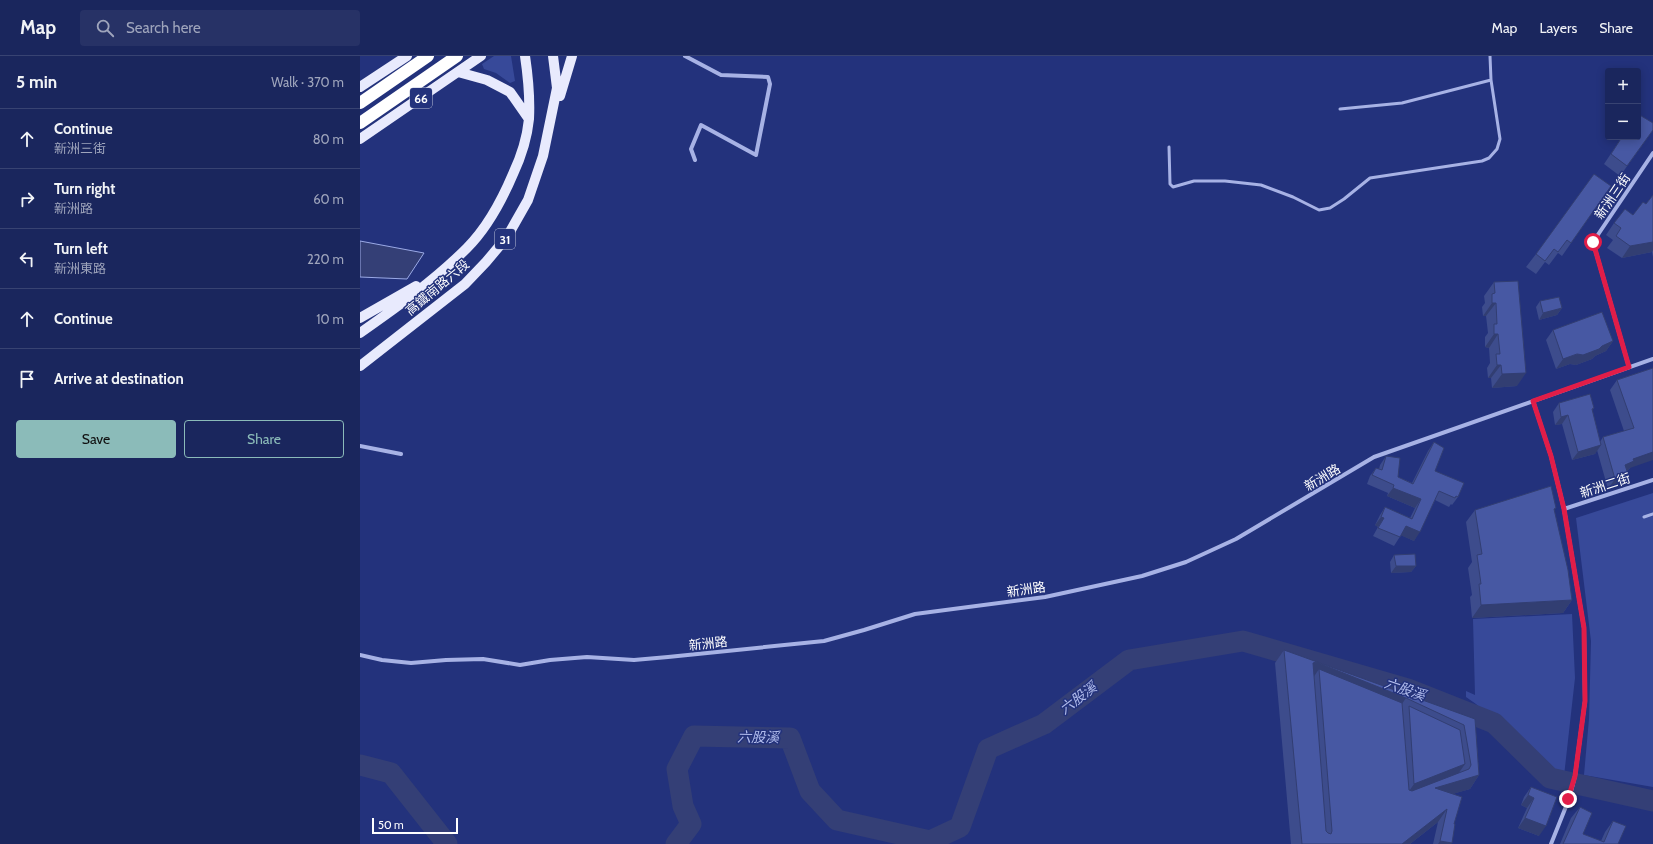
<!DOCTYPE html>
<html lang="en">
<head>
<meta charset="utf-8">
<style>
	:root { --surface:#1a265d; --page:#273266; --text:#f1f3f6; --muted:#9fa5bc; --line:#384372; --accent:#8bbbb9 }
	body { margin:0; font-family:Cabin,"Noto Sans TC",sans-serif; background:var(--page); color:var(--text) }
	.controls { position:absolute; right:12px; top:12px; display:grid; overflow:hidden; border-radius:4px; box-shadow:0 2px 10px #0003 }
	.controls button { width:36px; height:36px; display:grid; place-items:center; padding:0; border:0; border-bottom:1px solid var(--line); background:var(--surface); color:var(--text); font:20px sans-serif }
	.scale { position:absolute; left:12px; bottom:10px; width:86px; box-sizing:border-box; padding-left:4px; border:2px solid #fff; border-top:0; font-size:11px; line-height:14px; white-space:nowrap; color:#fff; -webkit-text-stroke:3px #23327c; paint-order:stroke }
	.stop { position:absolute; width:12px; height:12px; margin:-9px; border:3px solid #e11d48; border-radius:50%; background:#fff }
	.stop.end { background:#e11d48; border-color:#fff; box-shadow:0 1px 4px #0008 }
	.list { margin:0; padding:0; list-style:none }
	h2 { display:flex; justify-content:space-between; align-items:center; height:52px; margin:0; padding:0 16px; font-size:17px }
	h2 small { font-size:13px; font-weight:400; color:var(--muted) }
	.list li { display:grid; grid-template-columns:26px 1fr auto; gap:12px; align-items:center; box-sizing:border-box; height:60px; padding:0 16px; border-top:1px solid var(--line) }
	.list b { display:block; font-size:15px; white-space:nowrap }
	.list p { margin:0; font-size:13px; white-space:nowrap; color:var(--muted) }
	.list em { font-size:13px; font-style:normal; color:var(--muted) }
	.actions { display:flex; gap:8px; padding:12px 16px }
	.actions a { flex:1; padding:9px 0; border:1px solid var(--accent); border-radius:4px; text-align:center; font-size:14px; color:var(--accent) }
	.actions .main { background:var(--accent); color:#111 }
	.icon { flex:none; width:22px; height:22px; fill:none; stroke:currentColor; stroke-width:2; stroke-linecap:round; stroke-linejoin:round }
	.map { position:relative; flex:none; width:1293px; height:788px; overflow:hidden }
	header { display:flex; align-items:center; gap:24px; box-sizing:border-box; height:56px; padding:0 20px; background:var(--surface); border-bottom:1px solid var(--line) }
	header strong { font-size:19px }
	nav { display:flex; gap:22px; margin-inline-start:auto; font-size:14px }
	.search { width:280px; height:36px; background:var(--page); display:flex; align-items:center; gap:10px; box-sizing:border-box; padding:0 14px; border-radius:4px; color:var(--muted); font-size:15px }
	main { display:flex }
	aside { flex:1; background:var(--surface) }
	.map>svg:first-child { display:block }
	.green { fill:#374999 }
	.water { fill:#343f76; stroke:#9baae6 }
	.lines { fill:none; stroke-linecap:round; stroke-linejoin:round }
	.river { stroke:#343f76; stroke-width:21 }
	.lane { stroke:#a7b2e5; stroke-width:3 }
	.street { stroke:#a7b2e5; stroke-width:4 }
	.primary { stroke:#e8eafd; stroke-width:10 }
	.highway { stroke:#fff; stroke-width:12 }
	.wall { fill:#3d4c8c }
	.shaded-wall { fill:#323e72 }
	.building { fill:#4758a3; stroke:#323e72; fill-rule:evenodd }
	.route { stroke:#e11d48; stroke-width:5 }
	.labels { text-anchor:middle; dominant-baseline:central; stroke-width:3; stroke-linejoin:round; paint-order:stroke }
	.shield { fill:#23327c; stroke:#bdc2d8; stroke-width:1 }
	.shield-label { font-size:12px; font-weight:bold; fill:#fff }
	.street-label { font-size:13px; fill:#fff; stroke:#23327c }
	.water-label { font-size:14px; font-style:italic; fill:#b2bded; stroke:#23327c }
</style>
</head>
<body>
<header>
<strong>Map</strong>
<div class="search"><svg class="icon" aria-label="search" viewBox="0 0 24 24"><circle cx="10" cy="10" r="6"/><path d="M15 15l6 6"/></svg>Search here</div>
<nav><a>Map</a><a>Layers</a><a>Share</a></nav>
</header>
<main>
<aside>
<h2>5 min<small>Walk · 370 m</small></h2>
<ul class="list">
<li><svg class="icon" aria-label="ahead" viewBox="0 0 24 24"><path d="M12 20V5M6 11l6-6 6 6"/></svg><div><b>Continue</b><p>新洲三街</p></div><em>80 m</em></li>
<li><svg class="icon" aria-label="right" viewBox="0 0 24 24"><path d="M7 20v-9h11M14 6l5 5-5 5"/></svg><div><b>Turn right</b><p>新洲路</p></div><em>60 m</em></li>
<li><svg class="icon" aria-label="left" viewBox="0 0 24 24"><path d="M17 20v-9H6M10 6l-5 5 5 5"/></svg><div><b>Turn left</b><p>新洲東路</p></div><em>220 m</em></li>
<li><svg class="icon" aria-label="ahead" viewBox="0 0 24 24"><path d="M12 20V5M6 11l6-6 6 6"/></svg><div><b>Continue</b></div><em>10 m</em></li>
<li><svg class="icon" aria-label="arrive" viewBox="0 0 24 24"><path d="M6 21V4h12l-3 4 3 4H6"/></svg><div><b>Arrive at destination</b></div></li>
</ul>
<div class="actions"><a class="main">Save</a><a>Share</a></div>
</aside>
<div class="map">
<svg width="1293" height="788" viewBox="0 0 1293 788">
	<rect width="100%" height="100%" fill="#23327c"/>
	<path class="green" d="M134 0H151L155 25 150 27 136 17 124 13 122 8Z
		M1293 437V731L1224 719 1229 663 1231 585 1216 462Z
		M1212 558 1215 622 1204 720 1182 711 1116 648 1106 641V635L1115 639 1113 563Z"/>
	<path class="water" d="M0 185 64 197 47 223 0 221Z"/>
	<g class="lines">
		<path class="river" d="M0 709 31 717 87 788
			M316 788 331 768 323 750 317 713 334 680 430 682 450 735 477 764 570 785 600 771 628 693 684 668 769 604 883 585 1048 633 1134 667 1190 722 1293 745"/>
		<path class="lane" d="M980 53 1042 47 1131 24
			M809 91 810 128 813 131 834 125H865L901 129 933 141 959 154 970 152 984 143 1010 122 1122 105 1129 102 1137 93 1140 83 1131 24 1130 0
			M1284 461 1293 458"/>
		<path class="street" d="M325 0 361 19 408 21 410 28 396 99 341 69 331 93 335 104
			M1269 311 1233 186 1293 97
			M1173 345 1191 400 1204 453 1224 572 1225 645 1215 720 1209 743 1191 788
			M0 390 41 398
			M1204 453 1293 424
			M0 599 22 604 51 607 86 604 123 603 160 609 190 604 227 601 274 604 308 601 464 585 504 574 555 558 685 541 782 520 826 506 876 483 1014 401 1293 303"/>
		<path class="primary" d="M98 16 127 24 150 36 169 63
			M0 31 47 0
			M200 40 212 0
			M0 83 121 0
			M0 262 56 230
			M0 277C37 251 74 225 107 192 127 172 142 144 153 118 161 101 167 83 169 63 170 43 168 20 165 0
			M0 310 105 228 126 206 147 181 168 144 183 100 197 32 193 0"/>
		<path class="highway" d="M0 47 68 0
			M0 67 97 0"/>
	</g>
	<path class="wall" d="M1293 74 1260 120 1244 108 1262 81Z
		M1251 130 1202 200 1198 197 1189 209 1185 206 1176 218 1166 211 1176 198Z
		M1293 139V201L1292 196 1262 202 1247 192 1253 184 1246 179 1254 167 1273 159 1286 148Z
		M1134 226 1157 330 1132 332 1131 322H1128L1127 312 1130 307 1129 292 1125 291V281L1128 277 1126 260H1123L1122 251 1125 247 1124 240Z
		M1180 245 1202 252 1197 259 1179 264 1176 251Z
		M1193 274 1253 285 1246 295 1235 300 1232 303 1216 309 1210 308 1196 313 1186 284Z
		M1293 312 1270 412 1267 415 1268 418 1261 428 1248 433 1237 394 1235 398 1212 404 1202 368 1195 369 1193 356 1199 347 1234 352 1232 354 1240 386 1243 381 1264 375 1250 334 1257 324Z
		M1074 386 1075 415 1098 441 1092 449 1091 448 1089 451 1075 444 1054 485 1041 479 1034 490 1013 480 1018 471 1015 469 1020 459 1025 451 1050 462 1055 452 1027 440 1028 437 1007 428 1010 420 1016 412 1019 413 1020 409 1026 400 1038 421 1052 427 1068 395Z
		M1115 454 1194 455 1212 544 1203 557 1112 562 1110 541 1112 539 1108 512 1112 506 1106 466Z
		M1034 499 1056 510 1051 516 1031 517 1030 506Z
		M924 594 1115 663 1119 719 1110 733 1092 738 1094 768 1091 788H1073L1078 766 1050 788H931L915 607Z
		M1171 731 1179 780 1158 772 1167 752 1161 749 1164 741Z
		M1220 751 1223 778 1241 785 1245 776 1253 765 1258 788H1200L1211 762Z"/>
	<path class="shaded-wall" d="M1293 186V194L1292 196 1262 202 1270 190Z
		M1132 247H1136L1126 260H1123Z
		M1202 252 1197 259 1179 264 1183 257Z
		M1134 278H1138L1129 292 1125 291Z
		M1253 285 1246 295 1235 300 1232 303 1216 309 1210 308 1196 313 1203 303 1242 290Z
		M1137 309H1141L1131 322H1128Z
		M1166 317 1157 330 1132 332 1142 318Z
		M1208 359 1202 368 1195 369 1201 361Z
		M1241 389 1235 398 1212 404 1218 396Z
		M1293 396V404L1270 412 1267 415 1265 409 1273 403Z
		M1268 418 1261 428 1248 433 1255 423Z
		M1033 432 1061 443 1055 452 1027 440Z
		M1021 461 1024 462 1018 471 1015 469Z
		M1046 470 1060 476 1054 485 1040 479Z
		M1036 510H1056L1051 516 1031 517Z
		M1212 544 1203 557 1112 562 1121 549Z
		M956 606 1046 642 1037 655 959 613 953 622V607Z
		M1105 708 1096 721 1045 741 1054 728Z
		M1119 719 1110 733 1066 746 1075 732Z
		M1168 739 1174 742 1167 752 1161 749Z
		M1087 753 1078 766 1050 788H1042Z
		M1165 762 1186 770 1179 780 1158 772Z
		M1080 785 1092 787 1091 788H1078Z"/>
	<path class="building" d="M1278 58 1293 67V74L1267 110 1251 98 1262 81H1278Z
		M1234 118 1251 130 1211 187 1207 184 1198 196 1194 193 1185 205 1176 198Z
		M1293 139V186L1270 190 1256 180 1261 172 1254 167 1265 153 1273 159 1283 146 1286 148Z
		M1158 225 1166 317 1142 318 1141 309H1137L1136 298H1140L1138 278H1134V268H1137L1136 247H1132V238L1135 237 1134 226Z
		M1199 241 1202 252 1183 257 1180 245Z
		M1242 256 1253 285 1242 290 1239 293 1223 299 1217 298 1203 303 1193 274Z
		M1293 312V396L1273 403 1274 405 1265 409 1268 418 1255 423 1243 381 1274 372 1257 324Z
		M1230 338 1234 352 1232 353 1241 389 1218 396 1208 359 1201 361 1199 347Z
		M1074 386 1084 392 1075 415 1104 427 1098 441 1096 440 1095 442 1079 435 1060 476 1046 470 1040 481 1018 472 1024 462 1021 461 1025 451 1052 463 1061 443 1033 432 1034 429 1012 419 1016 412 1022 414 1026 400 1040 402 1038 421 1053 428Z
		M1191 430 1196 452 1194 453 1208 514 1212 544 1121 549 1119 528H1121L1117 499 1122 498 1115 454Z
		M1055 498 1056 510H1036L1034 499Z
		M924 594 1115 663 1119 719 1075 732 1102 741 1094 768H1095L1092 787 1080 785 1087 753 1042 788H942ZM956 606 1046 642 1104 669 1111 709 1109 713 1052 735 1049 734 1042 647 959 613 972 775 971 778 968 777 966 775 953 607Z
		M1049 650 1100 674 1105 708 1054 728Z
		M1171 731 1197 741 1186 770 1165 762 1174 742 1168 739Z
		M1220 751 1232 757 1223 778 1244 786 1253 765 1266 770 1258 788H1203Z"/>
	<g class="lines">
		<path class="route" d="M1208 743 1215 720 1225 645 1224 572 1204 453 1191 400 1173 345 1269 311 1233 186"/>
	</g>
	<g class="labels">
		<g class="shield">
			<rect x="50" y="32" width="22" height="20" rx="3"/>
			<rect x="135" y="173" width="20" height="20" rx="3"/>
		</g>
		<g class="shield-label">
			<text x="61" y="42">66</text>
			<text x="145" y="183">31</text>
		</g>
		<g class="street-label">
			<text transform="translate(1252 140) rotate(-56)">新洲三街</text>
			<text transform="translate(77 231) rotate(-40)">高鐵南路六段</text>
			<text transform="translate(962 421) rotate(-31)">新洲路</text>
			<text transform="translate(1245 429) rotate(-18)">新洲二街</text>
			<text transform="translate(666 533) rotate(-8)">新洲路</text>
			<text transform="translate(348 587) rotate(-6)">新洲路</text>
		</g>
		<g class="water-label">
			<text transform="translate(1045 633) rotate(19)">六股溪</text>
			<text transform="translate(718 642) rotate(-37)">六股溪</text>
			<text transform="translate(398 681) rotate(1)">六股溪</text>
		</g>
	</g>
</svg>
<div class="controls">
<button>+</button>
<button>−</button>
</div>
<div class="scale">50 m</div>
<div class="stop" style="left:1233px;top:186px"></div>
<div class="stop end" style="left:1208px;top:743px"></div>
</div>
</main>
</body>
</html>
